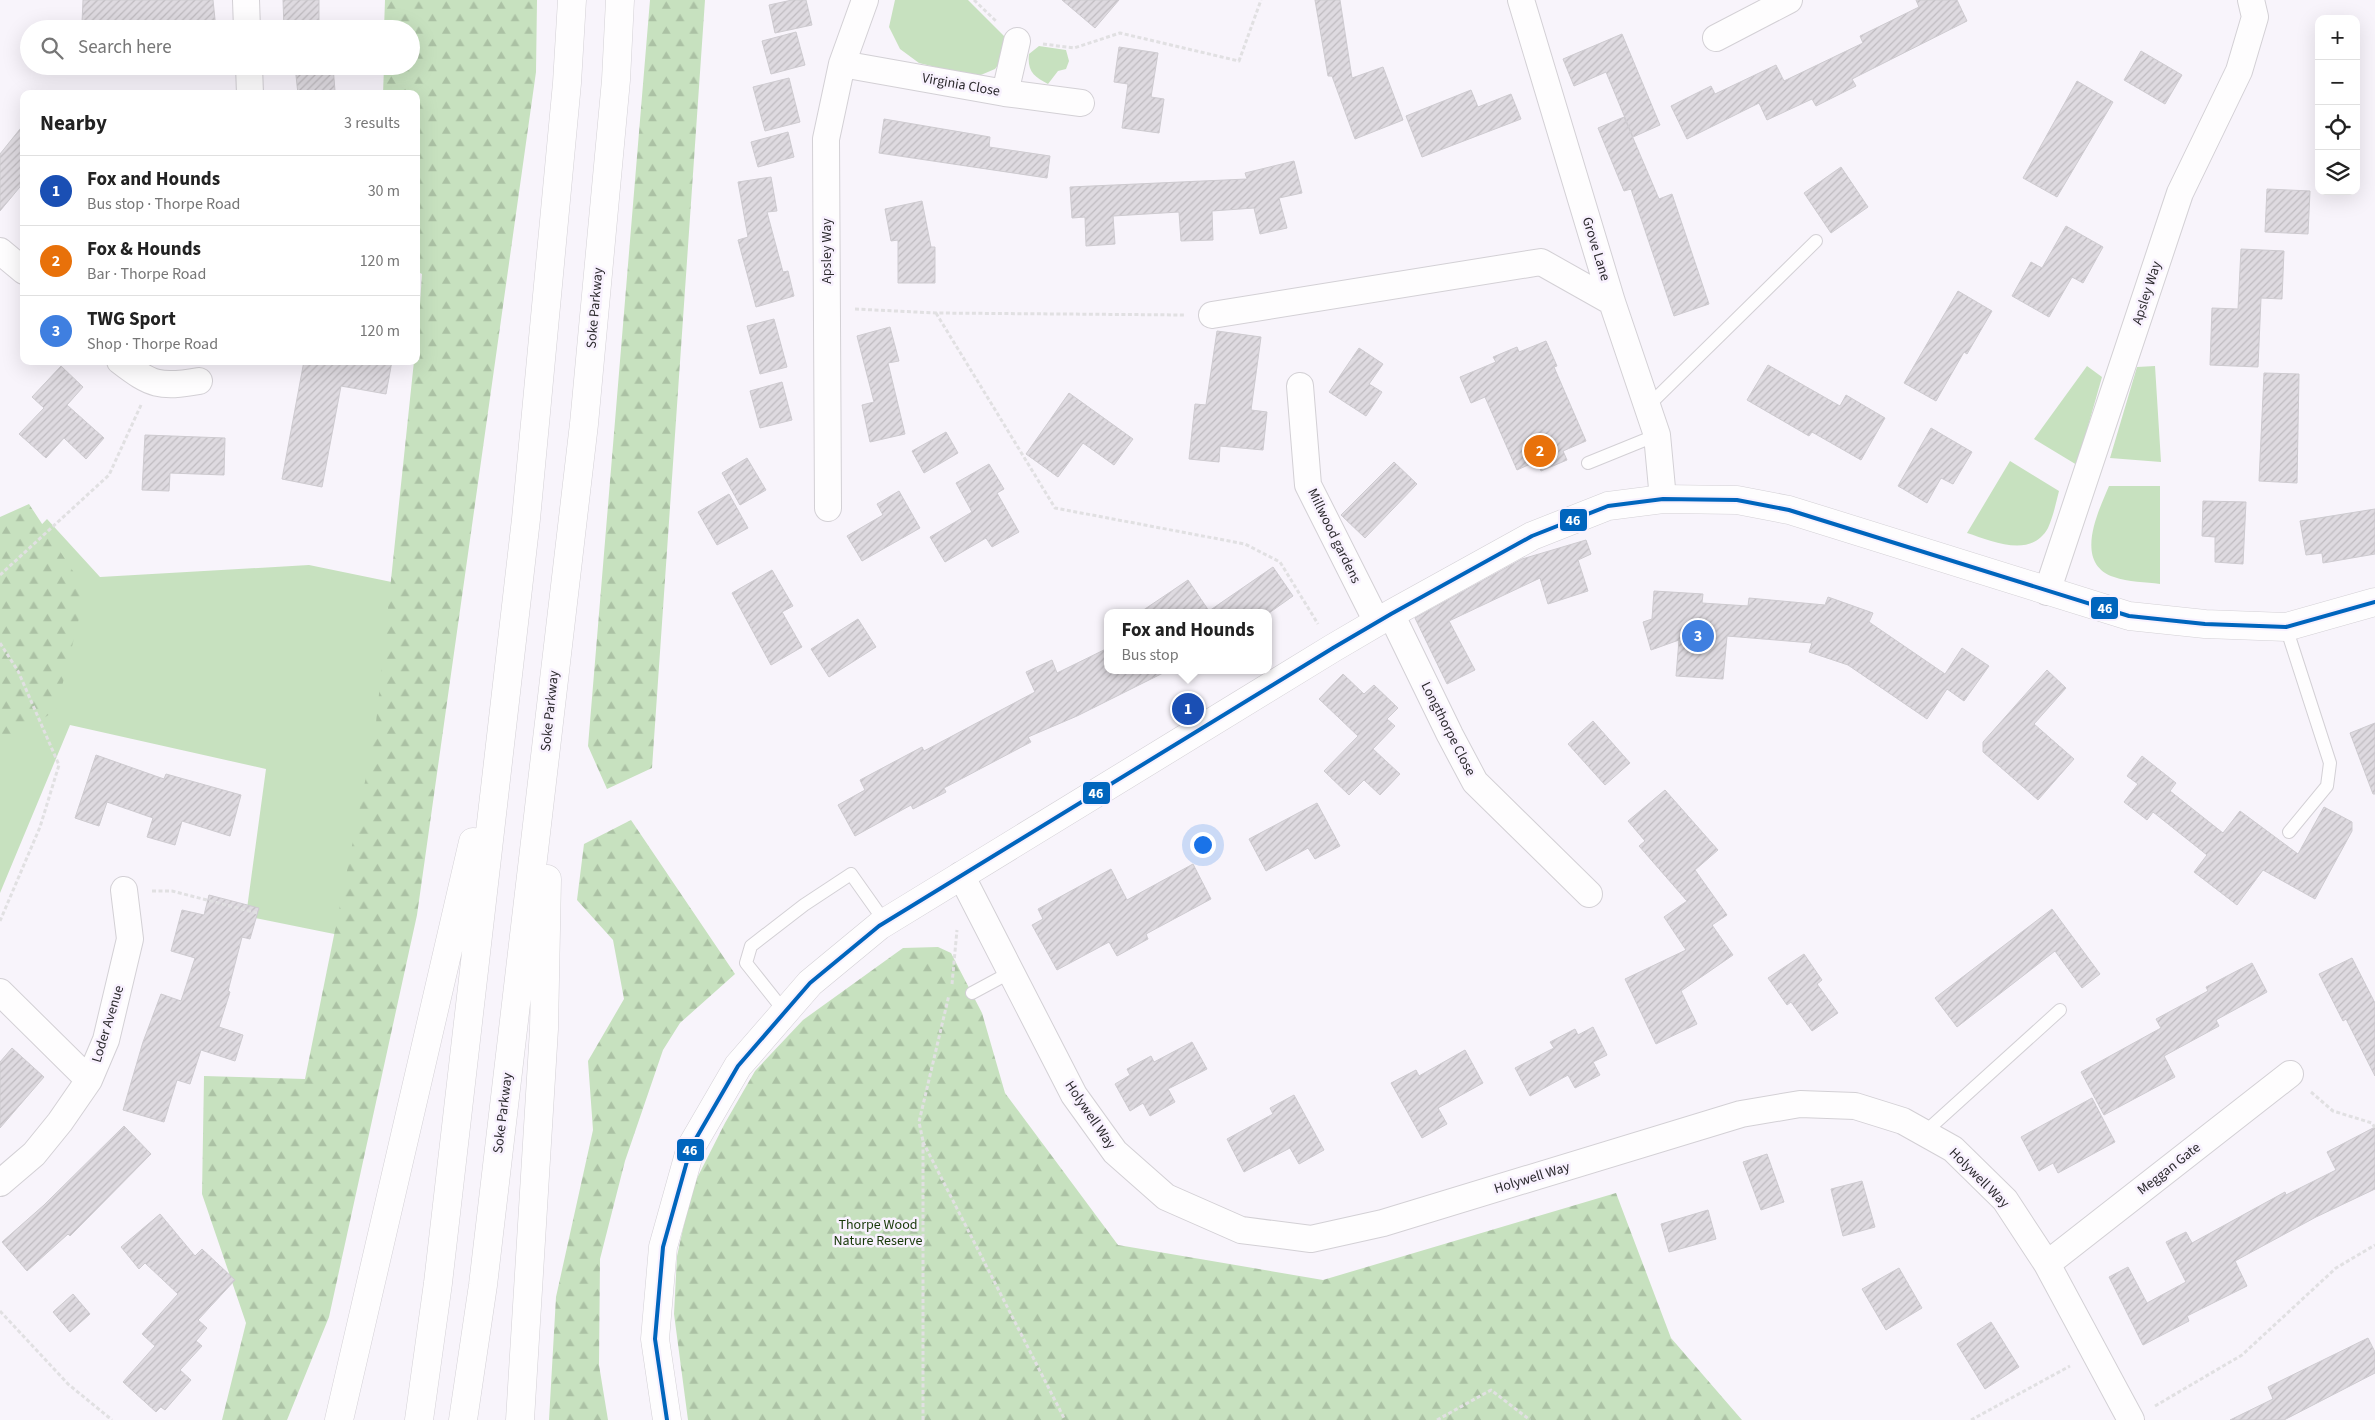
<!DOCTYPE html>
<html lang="en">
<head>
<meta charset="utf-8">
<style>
	:root { --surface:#fff; --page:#f2f2f2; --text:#222; --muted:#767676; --line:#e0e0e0; --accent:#737176 }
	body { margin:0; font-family:"Source Sans 3",sans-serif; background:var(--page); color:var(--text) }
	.controls { position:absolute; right:15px; top:15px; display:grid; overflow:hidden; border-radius:10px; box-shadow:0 5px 20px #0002 }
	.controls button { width:45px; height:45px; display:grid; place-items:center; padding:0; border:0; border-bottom:1px solid var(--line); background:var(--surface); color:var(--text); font:25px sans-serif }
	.you { position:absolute; left:1202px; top:844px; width:18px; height:18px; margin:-12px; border:4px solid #fff; border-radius:50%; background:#1a73e8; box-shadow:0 0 0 8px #1a73e833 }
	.badge { display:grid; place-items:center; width:32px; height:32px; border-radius:50%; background:var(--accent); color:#fff; font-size:16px; font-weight:700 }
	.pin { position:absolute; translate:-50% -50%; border:2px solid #fff; box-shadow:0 1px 5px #0006 }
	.popup { position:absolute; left:1104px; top:609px; width:168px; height:65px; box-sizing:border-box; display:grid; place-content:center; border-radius:10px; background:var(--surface); filter:drop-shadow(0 1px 4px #0005); font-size:16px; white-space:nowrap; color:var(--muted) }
	.popup b { font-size:19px; color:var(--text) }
	.popup::after { content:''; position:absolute; left:50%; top:100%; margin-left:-10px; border:10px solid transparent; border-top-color:var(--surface) }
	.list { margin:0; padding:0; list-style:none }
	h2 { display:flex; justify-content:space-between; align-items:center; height:65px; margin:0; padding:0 20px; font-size:21px }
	h2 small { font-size:16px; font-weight:400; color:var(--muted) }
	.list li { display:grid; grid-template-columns:32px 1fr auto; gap:15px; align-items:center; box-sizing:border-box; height:70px; padding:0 20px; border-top:1px solid var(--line) }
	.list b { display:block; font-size:19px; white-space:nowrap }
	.list p { margin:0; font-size:16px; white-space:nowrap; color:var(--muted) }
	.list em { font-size:16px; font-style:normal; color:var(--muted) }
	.icon { flex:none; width:28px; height:28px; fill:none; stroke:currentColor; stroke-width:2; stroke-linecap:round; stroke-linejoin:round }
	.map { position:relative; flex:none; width:2375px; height:1420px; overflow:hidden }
	.search { position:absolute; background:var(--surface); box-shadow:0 5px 20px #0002; left:20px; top:20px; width:400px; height:55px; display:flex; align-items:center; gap:12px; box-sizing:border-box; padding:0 18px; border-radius:28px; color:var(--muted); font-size:19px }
	.panel { position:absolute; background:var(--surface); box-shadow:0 5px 20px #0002; left:20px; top:90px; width:400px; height:275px; border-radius:10px }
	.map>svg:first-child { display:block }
	.grass { fill:#c7e1bf }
	.forest { fill:url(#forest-firs) }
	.building { fill:url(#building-hatch); stroke:#cecbd0 }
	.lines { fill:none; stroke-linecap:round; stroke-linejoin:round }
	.service-casing { stroke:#d3d0d5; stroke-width:14 }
	.minor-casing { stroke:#d3d0d5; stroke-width:28 }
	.tertiary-casing { stroke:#d3d0d5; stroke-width:29 }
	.trunk-casing { stroke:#d3d0d5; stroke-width:29 }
	.path { stroke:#e1e0e2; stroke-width:3; stroke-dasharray:4 2.5; stroke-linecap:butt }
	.service { stroke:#fefdfe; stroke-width:12 }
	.minor { stroke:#fefdfe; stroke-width:26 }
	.tertiary { stroke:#fefdfe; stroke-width:28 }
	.trunk { stroke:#fefdfe; stroke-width:28 }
	.bus-1-casing { stroke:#f8f1fe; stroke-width:8 }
	.bus-1 { stroke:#0065bd; stroke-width:4 }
	.labels { text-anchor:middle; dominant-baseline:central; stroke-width:5; stroke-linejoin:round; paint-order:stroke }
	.street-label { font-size:14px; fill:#2c2a2e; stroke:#f8f1fe }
	.park-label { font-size:14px; fill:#173808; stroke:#f8f1fe }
	.line-badge { stroke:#f8f1fe; stroke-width:2 }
	.badge-label { font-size:14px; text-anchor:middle; font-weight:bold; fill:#fff }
</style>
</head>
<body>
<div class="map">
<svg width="2375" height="1420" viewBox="0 0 2375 1420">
	<defs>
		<pattern id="forest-firs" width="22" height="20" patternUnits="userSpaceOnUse" patternTransform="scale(1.25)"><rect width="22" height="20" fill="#c7e1bf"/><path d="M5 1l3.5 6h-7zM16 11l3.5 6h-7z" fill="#abc1a4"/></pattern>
		<pattern id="building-hatch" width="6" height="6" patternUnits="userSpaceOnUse" patternTransform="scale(1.25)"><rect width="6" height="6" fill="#dedae0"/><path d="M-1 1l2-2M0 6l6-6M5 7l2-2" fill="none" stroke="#bfbbc0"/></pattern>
	</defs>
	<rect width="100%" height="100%" fill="#f8f4fb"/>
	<path class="grass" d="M895 0H968L1007 39 1005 56 995 69 976 77 919 63 900 49 889 27Z
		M1039 46 1066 50 1069 61 1066 69 1058 71 1048 84C1034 77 1027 71 1029 54Z
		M2087 366 2102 377 2077 465 2034 439Z
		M2155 366 2161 462 2110 458 2137 367Z
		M2010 461 2059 491C2056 503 2053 517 2048 528 2031 559 1992 541 1967 533Z
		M2109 486H2160V584C2146 582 2128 582 2114 577 2073 563 2098 512 2109 486Z
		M47 519 100 577 309 565 411 586 344 936 246 916 266 769 70 725 0 893V568Z"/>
	<path class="forest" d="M385 0H537L536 72 417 915 329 1317 287 1420H222L246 1323 202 1194 204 1076 305 1079 375 732 414 361H416L422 274 416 271V94H383L384 66H411V29H384Z
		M650 0H705L652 768 607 789 588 746Z
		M29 504 86 591 56 710 0 747V517Z
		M631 820 735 974 680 1023 663 1050 625 1161 600 1259 599 1365 608 1420H549L556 1297 593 1130 588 1061 624 999 613 940 577 900 584 844Z
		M938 947 951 953 982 1013 1005 1093 1118 1245 1323 1280 1616 1193 1671 1338 1742 1420H688L674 1314 677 1256 692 1188 725 1123 755 1071 803 1020 903 948Z"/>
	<path class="building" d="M83 0H213L216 29H141L139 21 82 23Z
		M283 0H319V29H284Z
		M792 0H806L812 25 775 33 769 5Z
		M1062 0H1119L1095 28Z
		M1315 0H1340L1352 78 1383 67 1403 120 1355 139 1332 76H1328Z
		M1916 0H1957L1967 21 1852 79 1856 86 1816 106 1812 99 1767 120 1759 103 1687 139 1671 106 1711 86 1715 94 1776 65 1784 81 1863 43 1860 36 1919 7Z
		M796 32 805 65 771 74 762 41Z
		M1622 34 1660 125 1633 137 1606 72 1574 86 1563 59Z
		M1119 47 1158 53 1151 97 1164 99 1159 133 1122 128 1128 84 1114 82Z
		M2141 51 2182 75 2165 104 2124 80Z
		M295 66H333L335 91 298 94Z
		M789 78 800 122 765 131 753 87Z
		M2077 81 2113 102 2057 197 2023 178Z
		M1471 90 1478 107 1511 94 1521 119 1422 157 1406 116Z
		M1624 117 1659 199 1672 194 1709 304 1674 316 1631 189 1624 191 1598 128Z
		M884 119 990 137 989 147 1050 156 1047 178 879 153Z
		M24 124V182L0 211V154Z
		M788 132 794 157 758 167 751 142Z
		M1294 161 1302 193 1279 198 1287 228 1260 234 1254 208 1212 211 1213 240 1181 241 1179 212 1113 216 1115 244 1086 246 1085 217 1072 218 1070 187 1247 179 1245 173Z
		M1841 167 1868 207 1831 233 1804 193Z
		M771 177 777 211 767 212 783 272 788 271 794 296 756 307 738 240 748 237 738 182Z
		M2267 189 2310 191 2308 234 2265 232Z
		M922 201 931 247H935V283H898V240L891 241 885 209Z
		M2066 226 2103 247 2083 283 2072 277 2049 317 2012 296 2031 262 2042 268Z
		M2241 249 2284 251 2282 299 2261 298 2258 367 2210 365 2212 308 2238 309Z
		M1958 291 1992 311 1967 354 1964 352 1936 401 1904 383Z
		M774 319 787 367 760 374 747 326Z
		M890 327 899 361 888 363 905 434 870 442 862 405 874 402 857 336Z
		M1217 331 1261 337 1251 410 1267 412 1263 450 1220 446 1219 462 1189 459 1195 404 1206 405Z
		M1546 341 1557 366 1554 367 1586 441 1563 451 1567 460 1541 471 1537 461 1517 470 1485 397 1471 403 1460 377 1496 362 1493 357 1517 347 1519 352Z
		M1359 348 1383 364 1369 384 1382 392 1366 416 1329 392Z
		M304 361H392L386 394 341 386 322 487 282 479Z
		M1768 365 1840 406 1846 395 1885 418 1861 460 1812 432 1809 436 1747 400Z
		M61 366 83 387 67 405 104 438 86 459 64 438 46 458 19 434 44 408 32 397Z
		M2264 373 2299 374 2297 483 2259 481Z
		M782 382 792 420 760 428 750 391Z
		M1069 393 1133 439 1114 465 1083 443 1058 477 1026 454Z
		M1931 428 1972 452 1953 484 1941 478 1927 503 1898 486Z
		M946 432 958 453 924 473 912 451Z
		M145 435 225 438 224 475 170 473 169 491 142 490Z
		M747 458 766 490 740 505 722 473Z
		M1394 462 1417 484 1365 538 1341 515Z
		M989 464 1004 489 997 493 1019 532 992 547 986 538 945 562 930 537 972 512 956 483Z
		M899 491 920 528 862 561 847 536 883 515 877 504Z
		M729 494 748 528 717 545 698 512Z
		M2203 501 2246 502 2243 564 2215 562V537L2202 536Z
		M2375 509V554L2323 563 2322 553 2306 555 2300 521Z
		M1586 540 1591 554 1578 560 1588 591 1548 604 1540 578 1449 621 1475 670 1447 684 1415 618 1522 559Z
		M1273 567 1293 596 1269 613H1139L1188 580 1209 611Z
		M772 570 793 606 782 612 802 647 771 665 732 593Z
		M1654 591 1703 594 1702 603 1748 606 1749 598 1825 605 1828 597 1873 613 1869 622 1945 674 1962 648 1989 666 1964 701 1947 689 1927 719 1848 665 1809 652 1812 643 1727 636 1723 679 1676 676 1679 640 1651 650 1643 622 1652 619Z
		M858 619 876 647 829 677 811 649Z
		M1108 648V670H1169L1077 716 1028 737 1031 742 944 788 946 792 913 809 911 805 855 836 838 805 865 790 860 780 922 747 924 751 1035 692 1026 672 1052 660 1057 673Z
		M2047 670 2066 688 2034 724 2074 759 2038 800 1983 752V742Z
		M1343 674 1364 694 1374 685 1398 708 1387 719 1395 726 1373 749 1400 774 1380 795 1364 780 1349 795 1324 771 1358 736 1319 699Z
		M1593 721 1630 763 1605 785 1568 744Z
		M2375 723V794H2373L2350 733Z
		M96 755 164 779 166 774 241 795 230 836 182 821 175 845 147 837 153 818 107 802 99 826 75 818Z
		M2142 756 2176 783 2170 791 2223 833 2240 811 2298 854 2324 807 2352 822V831L2315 899 2263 870 2237 905 2194 872 2207 855 2153 812 2147 820 2124 802 2138 784 2127 776Z
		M1665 790 1718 850 1695 870 1727 915 1712 925 1733 955 1681 991 1697 1024 1656 1044 1625 979 1686 950 1664 917 1687 901 1639 846 1645 841 1628 821Z
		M1317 803 1340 846 1315 859 1308 848 1266 871 1249 839Z
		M1193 864 1211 899 1146 934 1148 939 1117 956 1109 942 1057 970 1032 925 1043 919 1038 909 1111 869 1127 900Z
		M209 895 259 908 250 939 242 937 228 991 230 992 219 1027 243 1035 235 1061 201 1050 190 1084 177 1080 164 1122 123 1110 143 1042 161 994 181 1001 195 958 171 951 182 910 204 915Z
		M2052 909 2100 974 2082 988 2055 951 1957 1027 1935 998Z
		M1804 954 1822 980 1817 984 1838 1013 1812 1031 1791 1002 1787 1005 1768 978Z
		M2352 958 2375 1003V1076L2346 1019 2343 1021 2319 974Z
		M2252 963 2267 992 2216 1020 2219 1026 2164 1056 2175 1077 2104 1115 2081 1072 2161 1028 2156 1019 2208 991 2206 987Z
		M1593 1027 1607 1055 1593 1062 1600 1075 1575 1088 1568 1075 1530 1096 1515 1068 1554 1048 1550 1042 1575 1029 1578 1035Z
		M1192 1042 1207 1069 1168 1089 1175 1102 1150 1116 1143 1103 1130 1111 1115 1084 1130 1075 1127 1069 1151 1056 1154 1062Z
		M12 1048 44 1077 0 1128V1062Z
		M1465 1050 1483 1083 1438 1108 1447 1124 1422 1138 1391 1083 1416 1070 1419 1076Z
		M1294 1095 1324 1150 1299 1164 1290 1148 1244 1172 1227 1139 1273 1114 1270 1108Z
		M2092 1098 2115 1142 2058 1173 2053 1163 2039 1171 2021 1137Z
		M124 1126 151 1154 70 1236 68 1234 27 1271 2 1242 44 1205Z
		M2375 1127V1189L2316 1217 2235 1261 2247 1286 2187 1316 2189 1321 2143 1345 2109 1277 2128 1267 2147 1303 2186 1282 2166 1242 2186 1232 2192 1243 2285 1192 2286 1195 2336 1170 2327 1152Z
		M1767 1154 1784 1202 1761 1210 1743 1162Z
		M1862 1181 1875 1227 1843 1236 1831 1189Z
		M1708 1210 1716 1239 1669 1252 1661 1224Z
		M160 1214 195 1256 202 1249 235 1280 198 1320 207 1328 196 1341 202 1346 180 1370 191 1380 165 1410 161 1407 156 1412 123 1382 155 1346 142 1334 178 1294 145 1263 139 1269 121 1247Z
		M1899 1268 1922 1308 1886 1330 1862 1289Z
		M73 1294 90 1314 70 1332 53 1312Z
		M1991 1322 2019 1367 1985 1389 1957 1344Z
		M2368 1338 2375 1352V1373L2284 1420H2230L2273 1399 2268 1387Z"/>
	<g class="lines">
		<defs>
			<path id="service" d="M1647 407 1816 241
				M1588 463 1657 435
				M2286 627 2330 763 2327 786 2289 832
				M972 993 1011 972
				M785 1012 746 963 751 946 804 905 851 874 885 922
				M1924 1133 2060 1010"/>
			<path id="minor" d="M246 0 247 29
				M1521 0 1612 302 1657 435 1663 499
				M1716 38 1789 0
				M842 64 1005 93 1081 103
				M249 66 250 94
				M1005 93 1017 41
				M0 251 24 271
				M1212 315 1541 262 1612 302
				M120 361C151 385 160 388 199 381
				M1300 386 1308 485 1377 622
				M828 508 826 139 842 64 865 0
				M2047 592 2180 193 2239 71 2255 17 2251 0
				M1391 614 1450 735 1475 782 1589 894
				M961 875 1074 1095 1115 1152 1166 1197 1241 1230 1311 1239 1383 1223 1741 1114 1800 1104 1855 1106 1903 1121 1953 1149 2005 1200 2047 1264 2131 1420
				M0 992 89 1080
				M0 1183 34 1154 60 1122 89 1080 106 1040 130 939 124 890
				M2047 1264 2290 1074"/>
			<path id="tertiary" d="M667 1420 655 1339 663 1247 691 1147 738 1066 810 983 879 926 1333 648 1391 614 1532 536 1608 506 1663 499 1737 500 1789 510 2129 616 2205 624 2286 627 2375 602"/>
			<path id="trunk" d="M339 1420 473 842
				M419 1420 438 1283 526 519 567 83 572 0
				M463 1420 483 1285 584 424 616 80 620 0
				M520 1420 544 1029 547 879"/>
		</defs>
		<use href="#service" class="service-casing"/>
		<use href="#minor" class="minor-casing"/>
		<use href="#tertiary" class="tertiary-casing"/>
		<use href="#trunk" class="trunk-casing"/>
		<path class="path" d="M974 0 997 22
			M1043 44 1074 48 1120 33 1239 61 1261 0
			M855 309 936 313 1186 315
			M936 313 1055 508 1245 544 1280 562 1318 624
			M0 575 109 475 141 405
			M0 643 18 671 59 765 40 827 0 921
			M152 891H172L257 913
			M952 984 957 930
			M2311 1092 2333 1111 2372 1123 2375 1128
			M923 1142 1065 1420
			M0 1311 68 1384 112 1420
			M2155 1406 2242 1355 2336 1268 2375 1245
			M923 1420V1141L919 1122 949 995
			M1437 1420 1491 1390 1530 1420
			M1971 1420 2070 1366"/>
		<use href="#service" class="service"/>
		<use href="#minor" class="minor"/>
		<use href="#tertiary" class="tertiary"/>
		<use href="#trunk" class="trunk"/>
		<defs>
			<path id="bus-1" d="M667 1420 655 1339 663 1247 691 1147 738 1066 810 983 879 926 1333 648 1391 614 1532 536 1608 506 1663 499 1737 500 1789 510 2129 616 2205 624 2286 627 2375 602"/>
		</defs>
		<use href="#bus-1" class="bus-1-casing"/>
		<use href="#bus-1" class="bus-1"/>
	</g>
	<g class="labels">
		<g class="street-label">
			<text transform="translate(961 85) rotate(10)">Virginia Close</text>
			<text transform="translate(1596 249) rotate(73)">Grove Lane</text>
			<text transform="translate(827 251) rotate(-90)">Apsley Way</text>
			<text transform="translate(2147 293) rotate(-72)">Apsley Way</text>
			<text transform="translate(595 308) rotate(-85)">Soke Parkway</text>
			<text transform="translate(1334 536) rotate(64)">Millwood gardens</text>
			<text transform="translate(550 711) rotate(-84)">Soke Parkway</text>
			<text transform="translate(1448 729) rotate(63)">Longthorpe Close</text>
			<text transform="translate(108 1024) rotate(-73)">Loder Avenue</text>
			<text transform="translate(503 1113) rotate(-83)">Soke Parkway</text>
			<text transform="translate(1090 1115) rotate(56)">Holywell Way</text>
			<text transform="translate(2169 1169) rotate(-38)">Meggan Gate</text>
			<text transform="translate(1532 1178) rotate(-17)">Holywell Way</text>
			<text transform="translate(1979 1178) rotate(45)">Holywell Way</text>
		</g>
		<g class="park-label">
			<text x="878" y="1225">Thorpe Wood<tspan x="878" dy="16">Nature Reserve</tspan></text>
		</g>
	</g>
	<g class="line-badge">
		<rect x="1559" y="508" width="29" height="24" rx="5" fill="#0065bd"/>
		<rect x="2090" y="596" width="29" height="24" rx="5" fill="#0065bd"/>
		<rect x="1082" y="781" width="29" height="24" rx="5" fill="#0065bd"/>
		<rect x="676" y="1138" width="29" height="24" rx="5" fill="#0065bd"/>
	</g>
	<g class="badge-label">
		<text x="1573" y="525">46</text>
		<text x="2105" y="613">46</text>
		<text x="1096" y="798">46</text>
		<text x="690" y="1155">46</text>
	</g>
</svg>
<div class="controls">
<button>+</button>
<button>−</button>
<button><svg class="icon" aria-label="locate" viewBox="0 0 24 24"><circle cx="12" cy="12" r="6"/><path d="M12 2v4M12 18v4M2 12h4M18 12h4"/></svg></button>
<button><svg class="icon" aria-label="layers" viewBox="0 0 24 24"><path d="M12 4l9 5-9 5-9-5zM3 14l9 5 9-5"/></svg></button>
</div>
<div class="you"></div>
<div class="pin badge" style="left:1188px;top:709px;background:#1a4fb4">1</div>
<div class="popup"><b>Fox and Hounds</b>Bus stop</div>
<div class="pin badge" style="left:1540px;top:451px;background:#e8710a">2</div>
<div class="pin badge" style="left:1698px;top:636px;background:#3f7fe0">3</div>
<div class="search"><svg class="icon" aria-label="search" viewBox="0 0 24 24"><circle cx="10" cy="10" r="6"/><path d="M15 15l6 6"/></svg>Search here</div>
<section class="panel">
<h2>Nearby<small>3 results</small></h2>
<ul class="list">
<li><span class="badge" style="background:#1a4fb4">1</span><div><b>Fox and Hounds</b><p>Bus stop · Thorpe Road</p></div><em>30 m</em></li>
<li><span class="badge" style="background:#e8710a">2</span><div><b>Fox &amp; Hounds</b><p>Bar · Thorpe Road</p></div><em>120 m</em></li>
<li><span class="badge" style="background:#3f7fe0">3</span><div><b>TWG Sport</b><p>Shop · Thorpe Road</p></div><em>120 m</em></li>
</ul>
</section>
</div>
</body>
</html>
